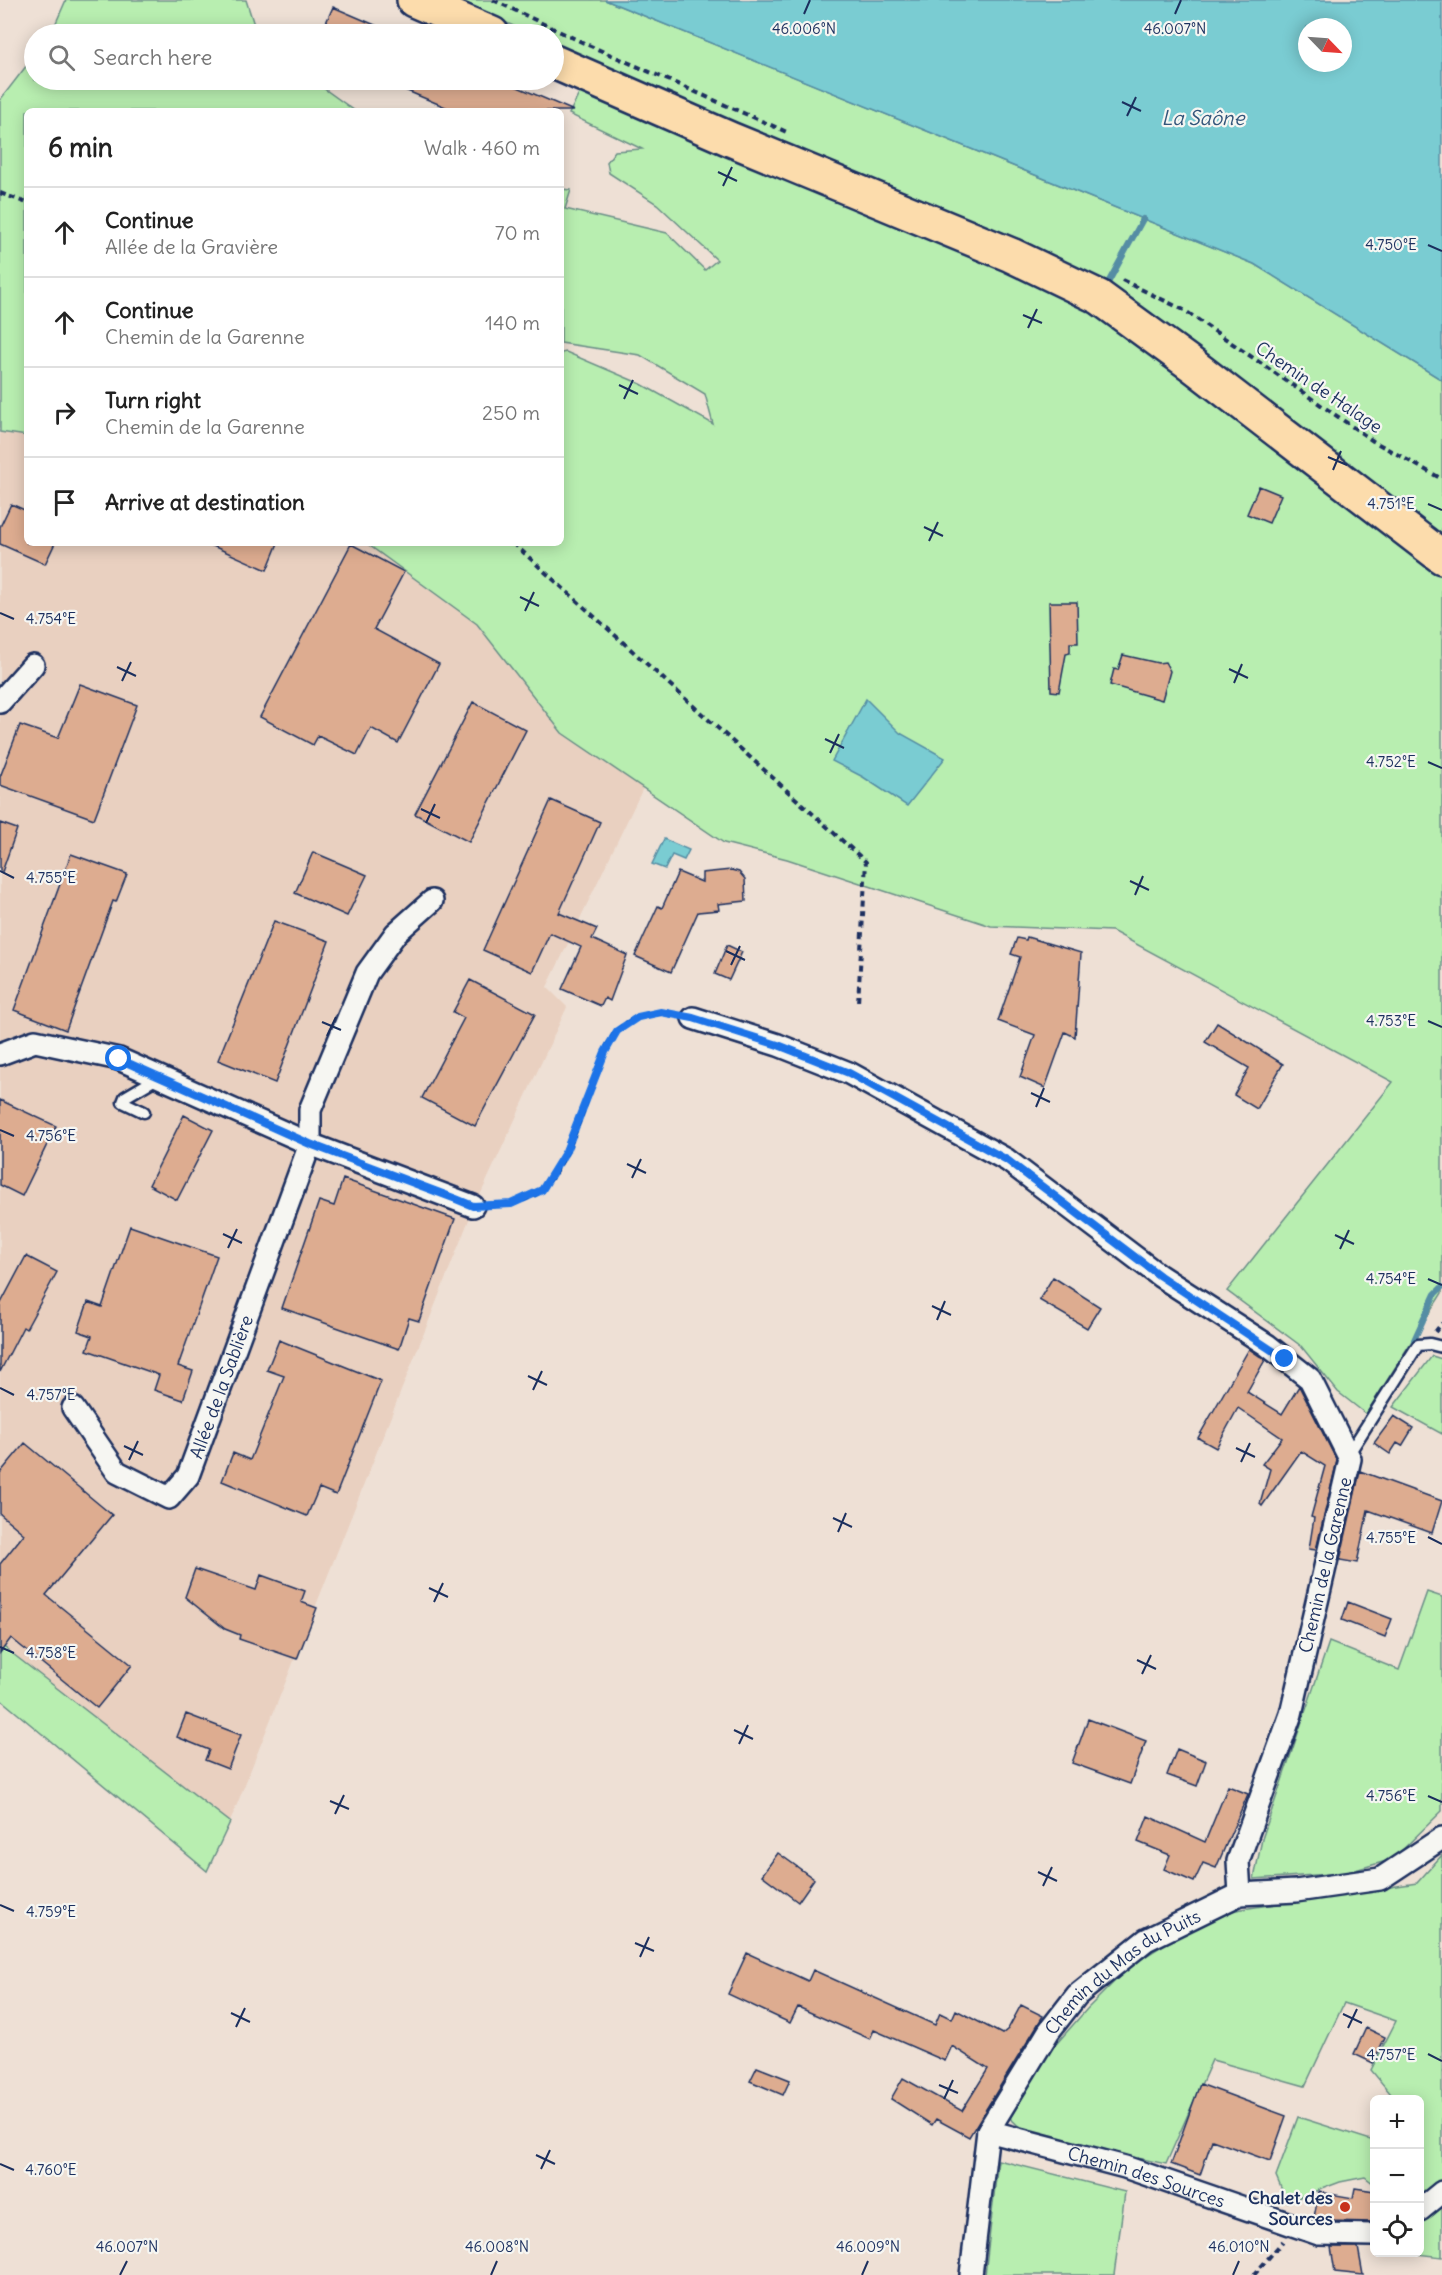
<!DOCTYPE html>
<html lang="en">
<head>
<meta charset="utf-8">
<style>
	:root { --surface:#fff; --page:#f2f2f2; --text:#222; --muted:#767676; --line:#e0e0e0 }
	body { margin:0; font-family:Delius,sans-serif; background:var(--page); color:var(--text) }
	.controls { position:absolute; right:18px; bottom:18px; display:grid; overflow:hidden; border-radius:9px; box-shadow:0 3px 15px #0003 }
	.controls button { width:54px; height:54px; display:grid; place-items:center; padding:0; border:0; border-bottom:2px solid var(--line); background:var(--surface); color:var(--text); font:30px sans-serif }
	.compass { position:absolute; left:1298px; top:18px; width:54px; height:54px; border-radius:50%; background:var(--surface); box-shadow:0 3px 15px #0003; rotate:115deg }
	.stop { position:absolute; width:18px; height:18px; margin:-14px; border:4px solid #1a73e8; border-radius:50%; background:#fff }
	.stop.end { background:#1a73e8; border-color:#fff; box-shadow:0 2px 6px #0008 }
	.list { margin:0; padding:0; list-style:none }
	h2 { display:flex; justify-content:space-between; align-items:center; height:78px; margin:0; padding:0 24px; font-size:26px }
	h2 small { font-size:20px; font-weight:400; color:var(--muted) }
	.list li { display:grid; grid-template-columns:39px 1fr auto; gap:18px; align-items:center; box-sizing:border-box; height:90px; padding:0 24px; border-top:2px solid var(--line) }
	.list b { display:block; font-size:22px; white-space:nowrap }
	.list p { margin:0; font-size:20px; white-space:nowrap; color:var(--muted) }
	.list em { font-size:20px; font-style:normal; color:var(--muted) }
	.icon { flex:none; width:33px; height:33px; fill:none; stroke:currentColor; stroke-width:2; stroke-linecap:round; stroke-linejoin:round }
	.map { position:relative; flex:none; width:1442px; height:2275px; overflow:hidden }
	.search { position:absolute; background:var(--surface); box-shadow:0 3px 15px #0003; left:24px; top:24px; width:540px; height:66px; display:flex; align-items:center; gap:15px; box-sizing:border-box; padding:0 21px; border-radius:33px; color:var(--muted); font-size:22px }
	.panel { position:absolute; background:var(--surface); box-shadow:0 3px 15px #0003; left:24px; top:108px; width:540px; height:438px; border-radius:9px }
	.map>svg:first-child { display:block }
	.built { fill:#e9d0c0 }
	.green { fill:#b8eeb0; stroke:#6a8e87; stroke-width:1.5 }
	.water { fill:#7accd2; stroke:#548da4; stroke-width:1.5; fill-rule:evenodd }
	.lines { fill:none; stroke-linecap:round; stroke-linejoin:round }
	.stream { stroke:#548da4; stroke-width:6 }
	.building { fill:#ddac90; stroke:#1b2f5e; stroke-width:1.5 }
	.service-casing { stroke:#1b2f5e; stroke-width:15 }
	.minor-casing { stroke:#1b2f5e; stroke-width:26 }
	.primary-casing { stroke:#1b2f5e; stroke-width:38 }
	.path { stroke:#1b2f5e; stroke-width:4; stroke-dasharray:6 4.5; stroke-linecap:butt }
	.service { stroke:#f6f6f2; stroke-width:10 }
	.minor { stroke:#f6f6f2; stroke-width:21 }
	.primary { stroke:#fcdcac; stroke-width:33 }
	.route { stroke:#1a73e8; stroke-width:8 }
	.ticks { fill:none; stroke:#1b2f5e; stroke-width:2 }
	.poi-dot { fill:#c8321e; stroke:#f6f6f2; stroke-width:2 }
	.labels { text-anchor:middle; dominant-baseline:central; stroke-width:4.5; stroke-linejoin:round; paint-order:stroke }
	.street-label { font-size:18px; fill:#1b2f5e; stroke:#f6f6f2 }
	.poi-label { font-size:18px; font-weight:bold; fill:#1b2f5e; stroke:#f6f6f2; text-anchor:end }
	.water-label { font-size:20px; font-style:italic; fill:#33567b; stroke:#f6f6f2 }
	.ticks-label { font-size:15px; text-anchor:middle; fill:#1b2f5e; stroke:#f6f6f2; stroke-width:4.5; stroke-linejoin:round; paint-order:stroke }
</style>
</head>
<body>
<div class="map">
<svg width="1442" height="2275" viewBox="0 0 1442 2275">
	<rect width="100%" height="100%" fill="#eee0d5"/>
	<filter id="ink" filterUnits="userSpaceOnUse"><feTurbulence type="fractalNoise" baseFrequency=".0167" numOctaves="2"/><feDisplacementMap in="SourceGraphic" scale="12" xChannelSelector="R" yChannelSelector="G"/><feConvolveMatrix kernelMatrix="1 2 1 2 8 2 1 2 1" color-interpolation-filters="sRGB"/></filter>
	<g filter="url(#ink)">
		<path class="built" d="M0 432 27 436V543H366L477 624 562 733 643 788 547 987 567 1007 470 1217 230 1822 0 1644Z"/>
		<path class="green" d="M66 0H246L257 34H51Z
			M456 0H605L1254 264 1442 380V1293L1366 1414 1338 1392 1301 1346 1227 1291 1393 1082 1112 931 991 926 787 859 724 843 562 733 477 624 366 543H561V353L566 352 641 384 713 424 705 394 640 355 561 343V189L571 190 565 209 667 233 705 270 717 260 657 204 609 173 607 162 615 151 642 149 569 114 581 90 585 59 554 45V34H531Z
			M34 56V80H312L355 111H27V436L0 432V100Z
			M1432 1356 1442 1359V1434L1393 1407Z
			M1427 1592 1442 1597V1811L1393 1859 1345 1873 1254 1879 1262 1839 1329 1642 1399 1670Z
			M0 1644 230 1822 207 1871 0 1699Z
			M1442 1855V2257L1408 2253 1420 2252V2100L1395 2099 1371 2070 1396 2021 1344 2003 1305 2086 1212 2060 1166 2164 1028 2135 1010 2118 1050 2051 1087 2009 1130 1966 1198 1923 1236 1910 1417 1883Z
			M1298 2117 1374 2141V2184L1365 2177 1340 2182 1287 2202 1276 2176Z
			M998 2160 1125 2192 1114 2275H985Z"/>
		<path class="water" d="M605 0H1442V380L1254 264ZM1307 27H1343V63H1307Z
			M866 699 900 733 945 758 907 806 863 777 832 761Z
			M664 839 689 850 684 860 672 855 665 869 652 864Z"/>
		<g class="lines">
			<path class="stream" d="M1109 281 1143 219
				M1414 1340 1435 1294 1442 1287"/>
		</g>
		<path class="building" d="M333 7 396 34H321Z
			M381 80H501L574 111H455Z
			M1259 486 1281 495 1269 523 1247 514Z
			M11 504 27 511V543H55L45 564 0 544V527Z
			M206 543H278L267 570Z
			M351 544 404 572 374 629 439 664 398 743 371 728 357 755 318 736 313 745 260 717Z
			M1049 602H1077L1078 643H1070V653L1066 654 1059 692 1051 691Z
			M1123 655 1158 663 1165 662 1170 671 1162 700 1110 685 1114 669 1118 670Z
			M80 684 137 705 94 819 0 785V777L20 725 58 738Z
			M473 702 526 730 469 842 415 814Z
			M551 800 600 822 559 913 597 929 592 939 627 955 610 1001 605 998 601 1006 562 989 581 947 550 933 532 972 483 950Z
			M0 823 17 829 2 872 0 871Z
			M313 852 367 875 347 916 295 893Z
			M71 854 127 874 116 902 113 901 66 1030 14 1010Z
			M731 870 739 872 745 879 746 901 718 904 719 910 698 912 671 972 635 956 658 906 662 908 678 872 702 882V873Z
			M274 921 329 941 275 1083 218 1060Z
			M1027 937 1081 953 1075 1037 1065 1032 1045 1088 1020 1077 1035 1035 998 1021 1020 957 1011 954 1017 938 1026 940Z
			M727 945 742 952 729 980 715 974Z
			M470 980 535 1014 475 1126 422 1098 464 1018 453 1012Z
			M1217 1023 1283 1064 1257 1109 1234 1095 1249 1068 1205 1042Z
			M0 1100 56 1126 22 1196 0 1185Z
			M184 1115 213 1130 177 1200 149 1185Z
			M343 1179 455 1219 419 1321 409 1318 399 1349 282 1308 319 1201 334 1206Z
			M130 1226 217 1256 178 1366 193 1371 183 1400 154 1390 159 1375 87 1350 92 1336 78 1331 88 1302 102 1307Z
			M26 1256 57 1272 26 1329 23 1327 0 1372V1305Z
			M1053 1277 1100 1307 1087 1328 1039 1300Z
			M279 1340 381 1381 336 1495 319 1488 307 1516 222 1481 233 1453 250 1460 284 1376 267 1370Z
			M1249 1349 1265 1360 1247 1392 1282 1414 1299 1386 1337 1461 1316 1550 1309 1549 1314 1518 1311 1517 1325 1466 1301 1451 1262 1506 1260 1504 1270 1469 1262 1464 1282 1438 1238 1408 1216 1448 1198 1438Z
			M1394 1416 1413 1428 1402 1446 1397 1443 1390 1454 1374 1443Z
			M25 1443 112 1515 46 1595 132 1665 97 1708 11 1638 0 1653V1564L24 1534 0 1514V1473Z
			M1360 1471 1442 1501 1432 1533 1368 1510 1357 1563 1340 1560Z
			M195 1569 256 1590 261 1575 305 1591 301 1602 317 1608 297 1659 239 1639 240 1635 225 1629 185 1597Z
			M1348 1602 1392 1619 1385 1637 1342 1620Z
			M186 1714 241 1735 228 1769 205 1760 209 1750 177 1737Z
			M1088 1719 1146 1741 1130 1784 1072 1763Z
			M1177 1749 1206 1761 1197 1786 1167 1775Z
			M1228 1786 1248 1794 1216 1868 1203 1863 1194 1882 1164 1869 1170 1855 1138 1842 1148 1816 1205 1842Z
			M778 1853 814 1879 798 1902 762 1875Z
			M747 1953 808 1981 813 1970 935 2025 940 2013 952 2019 956 2010 1002 2034 1008 2029 1021 2005 1043 2016 969 2137 936 2119 932 2125 891 2099 903 2078 962 2111 988 2069 952 2046 945 2061 874 2030 870 2039 798 2007 790 2023 728 1994Z
			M1366 2028 1385 2037 1373 2063 1354 2054Z
			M757 2067 790 2080 783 2095 750 2081Z
			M1200 2084 1286 2116 1270 2161 1212 2140 1200 2175 1171 2164Z
			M1355 2188 1374 2191V2222L1327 2221 1314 2217 1319 2192 1353 2198Z
			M1331 2247H1358L1363 2275 1335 2272Z"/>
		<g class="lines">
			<defs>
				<path id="service" d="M144 1112 123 1102 125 1097 159 1077
					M1348 1455 1418 1345 1430 1344 1442 1347"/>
				<g id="minor">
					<path d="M0 702 33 665"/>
					<path d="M693 1018 778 1045 849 1073 1007 1160 1160 1276 1267 1345 1310 1379 1350 1459 1291 1714 1238 1861 1240 1894"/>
					<path d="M0 1054 35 1041 119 1059 310 1144 473 1206"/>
					<path id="s1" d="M73 1408 117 1472 169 1498 188 1476 310 1144V1110L367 973 396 933 432 901"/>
					<path id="s2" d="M988 2131 1125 2167 1319 2234 1374 2235"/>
					<path d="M1420 2210 1442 2192"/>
					<path id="s3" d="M971 2275 988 2131 1049 2031 1077 1995 1146 1940 1240 1894 1296 1891 1380 1879 1442 1838"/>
				</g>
				<path id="primary" d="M414 0 492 34
					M554 62 730 139 1011 255 1099 297 1195 367 1442 557"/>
			</defs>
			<use href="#service" class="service-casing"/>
			<use href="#minor" class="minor-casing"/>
			<use href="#primary" class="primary-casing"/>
			<path class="path" d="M493 0 586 44 789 133
				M0 193 27 203
				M1122 280 1184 310 1373 441 1442 479
				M513 543 866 862 858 1003
				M492 1205C509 1204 531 1201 543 1188 571 1158 582 1110 597 1073 602 1059 607 1043 616 1032 630 1016 656 1011 675 1014
				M1435 1332 1442 1323
				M1254 2275 1283 2241"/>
			<use href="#service" class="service"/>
			<use href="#minor" class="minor"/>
			<use href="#primary" class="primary"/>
		</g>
	</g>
	<g class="lines" filter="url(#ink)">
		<path class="route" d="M119 1059 310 1144 456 1199 473 1206 511 1204 542 1190 566 1151 605 1052 617 1031 638 1017 661 1012 693 1018 778 1045 849 1073 1007 1160 1160 1276 1285 1359"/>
	</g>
	<path class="ticks" d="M804 14 810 0M1175 14 1181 0M1122 102 1141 111M1127 116 1136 97M718 172 737 181M723 186 732 167M1428 245 1442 251M1023 315 1042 323M1028 328 1037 309M619 385 638 394M624 399 633 380M1328 457 1347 465M1333 470 1341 451M1428 504 1442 510M924 527 943 536M929 541 938 522M520 597 539 606M525 611 534 592M0 613 14 619M117 667 136 676M1229 669 1248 678M122 681 131 662M1234 683 1242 664M825 739 844 748M830 753 839 734M1428 762 1442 768M421 809 440 818M426 823 435 804M0 871 14 878M1130 881 1149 890M1135 895 1143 876M726 951 745 960M731 965 740 946M1428 1021 1442 1027M322 1022 341 1030M327 1036 336 1017M1031 1093 1050 1102M1036 1107 1044 1088M0 1130 14 1136M627 1164 646 1173M632 1178 641 1159M223 1234 242 1243M1335 1235 1354 1244M228 1248 237 1229M1340 1249 1349 1230M1428 1279 1442 1285M932 1306 951 1315M937 1320 945 1301M528 1376 547 1385M0 1388 14 1395M533 1390 542 1371M124 1446 143 1455M1236 1448 1255 1457M129 1460 138 1441M1241 1462 1250 1443M833 1518 852 1527M838 1532 846 1513M1428 1537 1442 1544M429 1588 448 1597M434 1602 443 1583M0 1647 14 1653M1137 1660 1156 1669M1142 1674 1151 1655M734 1730 753 1739M739 1744 748 1725M1428 1796 1442 1802M330 1801 349 1809M335 1814 344 1795M1038 1872 1057 1881M1043 1886 1052 1867M0 1905 14 1911M635 1943 654 1951M640 1957 649 1937M231 2013 250 2022M1343 2014 1362 2023M236 2027 245 2008M1348 2028 1357 2009M1428 2054 1442 2061M939 2085 958 2093M944 2099 953 2080M536 2155 555 2164M0 2164 14 2170M541 2169 550 2150M120 2275 127 2261M491 2275 497 2261M862 2275 868 2261M1233 2275 1239 2261"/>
	<circle class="poi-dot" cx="1345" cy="2207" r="6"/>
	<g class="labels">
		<g class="street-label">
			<text transform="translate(1319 387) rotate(34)">Chemin de Halage</text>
			<text stroke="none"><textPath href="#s1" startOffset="260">Allée de la Sablière</textPath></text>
			<text transform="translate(1325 1565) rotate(-77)">Chemin de la Garenne</text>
			<text stroke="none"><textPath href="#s3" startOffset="358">Chemin du Mas du Puits</textPath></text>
			<text stroke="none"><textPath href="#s2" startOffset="165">Chemin des Sources</textPath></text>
		</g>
		<g class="poi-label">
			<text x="1333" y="2197">Chalet des<tspan x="1333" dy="21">Sources</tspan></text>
		</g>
		<g class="water-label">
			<text x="1203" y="117">La Saône</text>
		</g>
	</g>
	<g class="ticks-label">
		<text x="804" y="34">46.006°N</text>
		<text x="1175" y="34">46.007°N</text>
		<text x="1391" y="250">4.750°E</text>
		<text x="1391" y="509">4.751°E</text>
		<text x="51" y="624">4.754°E</text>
		<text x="1391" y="767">4.752°E</text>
		<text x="51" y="883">4.755°E</text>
		<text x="1391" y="1026">4.753°E</text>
		<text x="51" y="1141">4.756°E</text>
		<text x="1391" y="1284">4.754°E</text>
		<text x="51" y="1400">4.757°E</text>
		<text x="1391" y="1543">4.755°E</text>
		<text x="51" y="1658">4.758°E</text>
		<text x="1391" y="1801">4.756°E</text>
		<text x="51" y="1917">4.759°E</text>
		<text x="1391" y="2060">4.757°E</text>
		<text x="51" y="2175">4.760°E</text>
		<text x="127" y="2252">46.007°N</text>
		<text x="497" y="2252">46.008°N</text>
		<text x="868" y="2252">46.009°N</text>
		<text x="1239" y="2252">46.010°N</text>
	</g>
</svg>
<div class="controls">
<button>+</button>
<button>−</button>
<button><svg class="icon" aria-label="locate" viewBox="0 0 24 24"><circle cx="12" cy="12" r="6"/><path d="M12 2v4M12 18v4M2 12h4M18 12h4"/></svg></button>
</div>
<svg class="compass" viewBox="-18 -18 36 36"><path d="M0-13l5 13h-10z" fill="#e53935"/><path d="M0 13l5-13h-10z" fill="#767676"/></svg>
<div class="stop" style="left:119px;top:1059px"></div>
<div class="stop end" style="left:1285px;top:1359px"></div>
<div class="search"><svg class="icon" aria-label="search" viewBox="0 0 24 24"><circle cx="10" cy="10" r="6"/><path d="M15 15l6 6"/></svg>Search here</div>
<section class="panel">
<h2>6 min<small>Walk · 460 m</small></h2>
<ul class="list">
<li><svg class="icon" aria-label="ahead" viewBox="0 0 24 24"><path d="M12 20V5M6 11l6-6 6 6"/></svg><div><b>Continue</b><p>Allée de la Gravière</p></div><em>70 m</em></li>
<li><svg class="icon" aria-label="ahead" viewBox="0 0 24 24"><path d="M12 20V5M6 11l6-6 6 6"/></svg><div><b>Continue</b><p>Chemin de la Garenne</p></div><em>140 m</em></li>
<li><svg class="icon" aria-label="right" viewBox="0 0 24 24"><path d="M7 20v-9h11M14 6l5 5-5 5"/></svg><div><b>Turn right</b><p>Chemin de la Garenne</p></div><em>250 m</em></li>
<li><svg class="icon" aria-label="arrive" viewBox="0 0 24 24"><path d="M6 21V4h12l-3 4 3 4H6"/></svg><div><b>Arrive at destination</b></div></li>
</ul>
</section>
</div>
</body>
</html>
